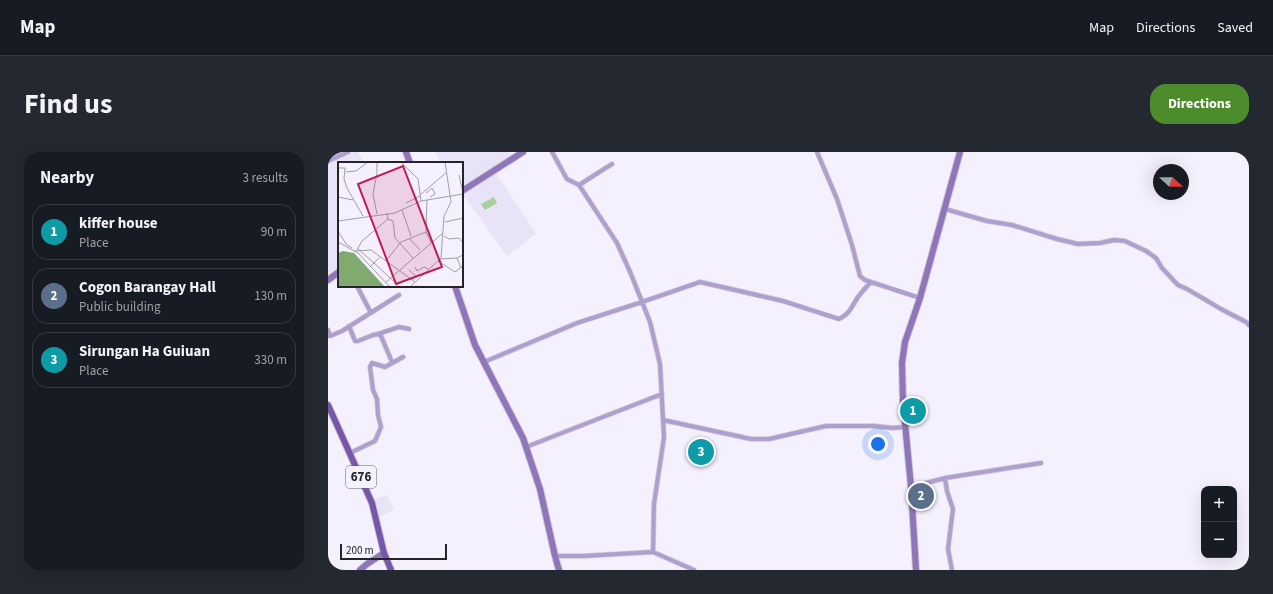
<!DOCTYPE html>
<html lang="en">
<head>
<meta charset="utf-8">
<style>
	:root { --surface:#171b24; --page:#242831; --text:#f1f3f6; --muted:#9ea1a6; --line:#363941; --accent:#4c8c2d }
	body { margin:0; font-family:"Source Sans 3",sans-serif; background:var(--page); color:var(--text) }
	.controls { position:absolute; right:12px; bottom:12px; display:grid; overflow:hidden; border-radius:8px; box-shadow:0 4px 16px #0002 }
	.controls button { width:36px; height:36px; display:grid; place-items:center; padding:0; border:0; border-bottom:1px solid var(--line); background:var(--surface); color:var(--text); font:20px sans-serif }
	.compass { position:absolute; left:825px; top:12px; width:36px; height:36px; border-radius:50%; background:var(--surface); box-shadow:0 4px 16px #0002; rotate:111deg }
	.scale { position:absolute; left:12px; bottom:10px; width:107px; box-sizing:border-box; padding-left:4px; border:2px solid #242327; border-top:0; font-size:11px; line-height:14px; white-space:nowrap; color:#242327; -webkit-text-stroke:3px #f4f0fd; paint-order:stroke }
	.you { position:absolute; left:550px; top:292px; width:14px; height:14px; margin:-10px; border:3px solid #fff; border-radius:50%; background:#1a73e8; box-shadow:0 0 0 6px #1a73e833 }
	.badge { display:grid; place-items:center; width:26px; height:26px; border-radius:50%; background:var(--accent); color:#fff; font-size:13px; font-weight:700 }
	.pin { position:absolute; translate:-50% -50%; border:2px solid #fff; box-shadow:0 1px 4px #0006 }
	.list { margin:0; padding:0; list-style:none }
	h2 { display:flex; justify-content:space-between; align-items:center; height:52px; margin:0; padding:0 16px; font-size:17px }
	h2 small { font-size:13px; font-weight:400; color:var(--muted) }
	.list li { display:grid; grid-template-columns:26px 1fr auto; gap:12px; align-items:center; box-sizing:border-box; height:56px; margin:0 8px 8px; padding:0 8px; border:1px solid var(--line); border-radius:16px }
	.list b { display:block; font-size:15px; white-space:nowrap }
	.list p { margin:0; font-size:13px; white-space:nowrap; color:var(--muted) }
	.list em { font-size:13px; font-style:normal; color:var(--muted) }
	.map { position:relative; flex:none; width:921px; height:418px; overflow:hidden; border-radius:16px }
	header { display:flex; align-items:center; gap:24px; box-sizing:border-box; height:56px; padding:0 20px; background:var(--surface); border-bottom:1px solid var(--line) }
	header strong { font-size:19px }
	nav { display:flex; gap:22px; margin-inline-start:auto; font-size:14px }
	.intro { display:flex; align-items:center; justify-content:space-between; box-sizing:border-box; height:96px; padding:0 24px }
	h1 { margin:0; font-size:28px }
	.button { padding:10px 18px; border-radius:16px; background:var(--accent); color:#fff; font-size:14px; font-weight:700 }
	main { display:flex; gap:24px; padding:0 24px }
	aside { flex:1; background:var(--surface); border-radius:16px; box-shadow:0 4px 16px #0002 }
	.map>svg:first-child { display:block }
	.built { fill:#e9e3f7 }
	.green { fill:#abce9d }
	.lines { fill:none; stroke-linecap:round; stroke-linejoin:round }
	.street-casing { stroke:#cfcbd6; stroke-width:5.5 }
	.secondary-casing { stroke:#cfcbd6; stroke-width:8 }
	.primary-casing { stroke:#cfcbd6; stroke-width:8 }
	.street { stroke:#af9fce; stroke-width:4 }
	.secondary { stroke:#8f75ba; stroke-width:6 }
	.primary { stroke:#7857ab; stroke-width:6 }
	.labels { text-anchor:middle; dominant-baseline:central; stroke-width:4; stroke-linejoin:round; paint-order:stroke }
	.shield { fill:#f4f0fd; stroke:#626067; stroke-width:1 }
	.shield-label { font-size:13px; font-weight:bold; fill:#242327 }
	.inset-road { fill:none; stroke:#a19ea7; stroke-width:1 }
	.view { fill:#c2185b; fill-opacity:0.15; stroke:#c2185b; stroke-width:2 }
	.inset-edge { fill:none; stroke:#242327; stroke-width:2 }
</style>
</head>
<body>
<header>
<strong>Map</strong>
<nav><a>Map</a><a>Directions</a><a>Saved</a></nav>
</header>
<div class="intro"><h1>Find us</h1><a class="button">Directions</a></div>
<main>
<aside>
<h2>Nearby<small>3 results</small></h2>
<ul class="list">
<li><span class="badge" style="background:#0f9aa8">1</span><div><b>kiffer house</b><p>Place</p></div><em>90 m</em></li>
<li><span class="badge" style="background:#5c6f8a">2</span><div><b>Cogon Barangay Hall</b><p>Public building</p></div><em>130 m</em></li>
<li><span class="badge" style="background:#0f9aa8">3</span><div><b>Sirungan Ha Guiuan</b><p>Place</p></div><em>330 m</em></li>
</ul>
</aside>
<div class="map">
<svg width="921" height="418" viewBox="0 0 921 418">
	<rect width="100%" height="100%" fill="#f4f0fd"/>
	<path class="built" d="M25 0H30L36 11H11V116L0 123V11Z
		M107 0H180L183 5 134 35V11H113Z
		M168 21 208 82 179 104 135 43Z
		M59 343 66 358 50 365 45 347Z"/>
	<path class="green" d="M166 45 169 51 157 58 153 52Z"/>
	<g class="lines">
		<defs>
			<path id="street" d="M224 0 239 27 251 33 289 91 303 122 322 170 332 212 336 285 326 352 325 400
				M489 0 509 47 524 93 532 124 537 128 543 130
				M0 9 20 0
				M251 33 284 12
				M617 57 659 69 684 73 729 87 750 92 772 91 786 88 797 89 818 99 828 106 834 116 850 133 859 137 893 157 918 170 921 173
				M29 134 43 161
				M21 174 27 189H30L45 183 50 182 53 184 64 210
				M0 178 2 184 14 179 71 143
				M50 182 71 175 81 177
				M156 210 249 171 314 150 372 130 455 149 511 167C523 161 523 155 530 145 534 140 538 135 543 130L592 146
				M335 268 423 287H441L498 274H546L565 276 577 275
				M198 295 334 242
				M22 301 47 289 53 275 50 263 49 247 45 238 42 215 44 211 57 215 75 205
				M617 326 619 339 625 357 620 397 624 418
				M583 335 617 326 713 311
				M227 404H256L325 400 366 418"/>
			<path id="secondary" d="M78 0 82 11
				M134 39 195 0
				M0 128 11 120
				M127 134 147 193 195 286 212 337 227 404 231 418
				M32 418 39 412 56 401
				M588 418 583 335 575 250 574 211 577 190 592 146 632 0"/>
			<path id="primary" d="M0 253 44 351 56 401 63 418"/>
		</defs>
		<use href="#street" class="street-casing"/>
		<use href="#secondary" class="secondary-casing"/>
		<use href="#primary" class="primary-casing"/>
		<use href="#street" class="street"/>
		<use href="#secondary" class="secondary"/>
		<use href="#primary" class="primary"/>
	</g>
	<g class="labels">
		<rect class="shield" x="18" y="314" width="30" height="22" rx="3"/>
		<g class="shield-label">
			<text x="33" y="325">676</text>
		</g>
	</g>
	<g transform="translate(10 10)">
		<rect width="125" height="125" fill="#f4f0fd"/>
		<path d="M5 89 16 91 46 124 0 125V91Z" fill="#80aa6f"/>
		<path class="inset-road" d="M63 0 80 17 83 39M0 6H7L6 17 9 26 25 54M8 10 18 9 30 0M121 13 125 31M88 31 94 26 97 32 92 35M82 33 109 10M0 35 15 38M89 38 88 70 93 81M68 41 82 34M64 48 73 74M49 51 50 57 55 59 57 76 75 96M39 52 35 32 39 11V0M0 59 57 51 83 39 125 32M107 60 125 56M0 69 8 82 14 86M106 74 111 77 121 76 125 81M71 76 82 88M0 80 20 91 52 125M20 87 36 101 42 95M19 88 24 79 50 57M16 89 33 88 77 120M102 97 119 96M48 99 63 80 88 70M100 99 117 110 125 104M32 105 36 101 62 125M77 105 79 109 86 105 90 107M123 106 119 96 125 93M71 108 78 114 74 118M48 120 105 71M72 125 103 96 106 54 113 40 107 0"/>
		<path class="view" d="M65 4 104 105 58 122 20 22Z"/>
		<rect width="125" height="125" class="inset-edge"/>
	</g>
</svg>
<div class="controls">
<button>+</button>
<button>−</button>
</div>
<svg class="compass" viewBox="-18 -18 36 36"><path d="M0-13l5 13h-10z" fill="#e53935"/><path d="M0 13l5-13h-10z" fill="#9ea1a6"/></svg>
<div class="scale">200 m</div>
<div class="you"></div>
<div class="pin badge" style="left:585px;top:259px;background:#0f9aa8">1</div>
<div class="pin badge" style="left:593px;top:344px;background:#5c6f8a">2</div>
<div class="pin badge" style="left:373px;top:300px;background:#0f9aa8">3</div>
</div>
</main>
</body>
</html>
